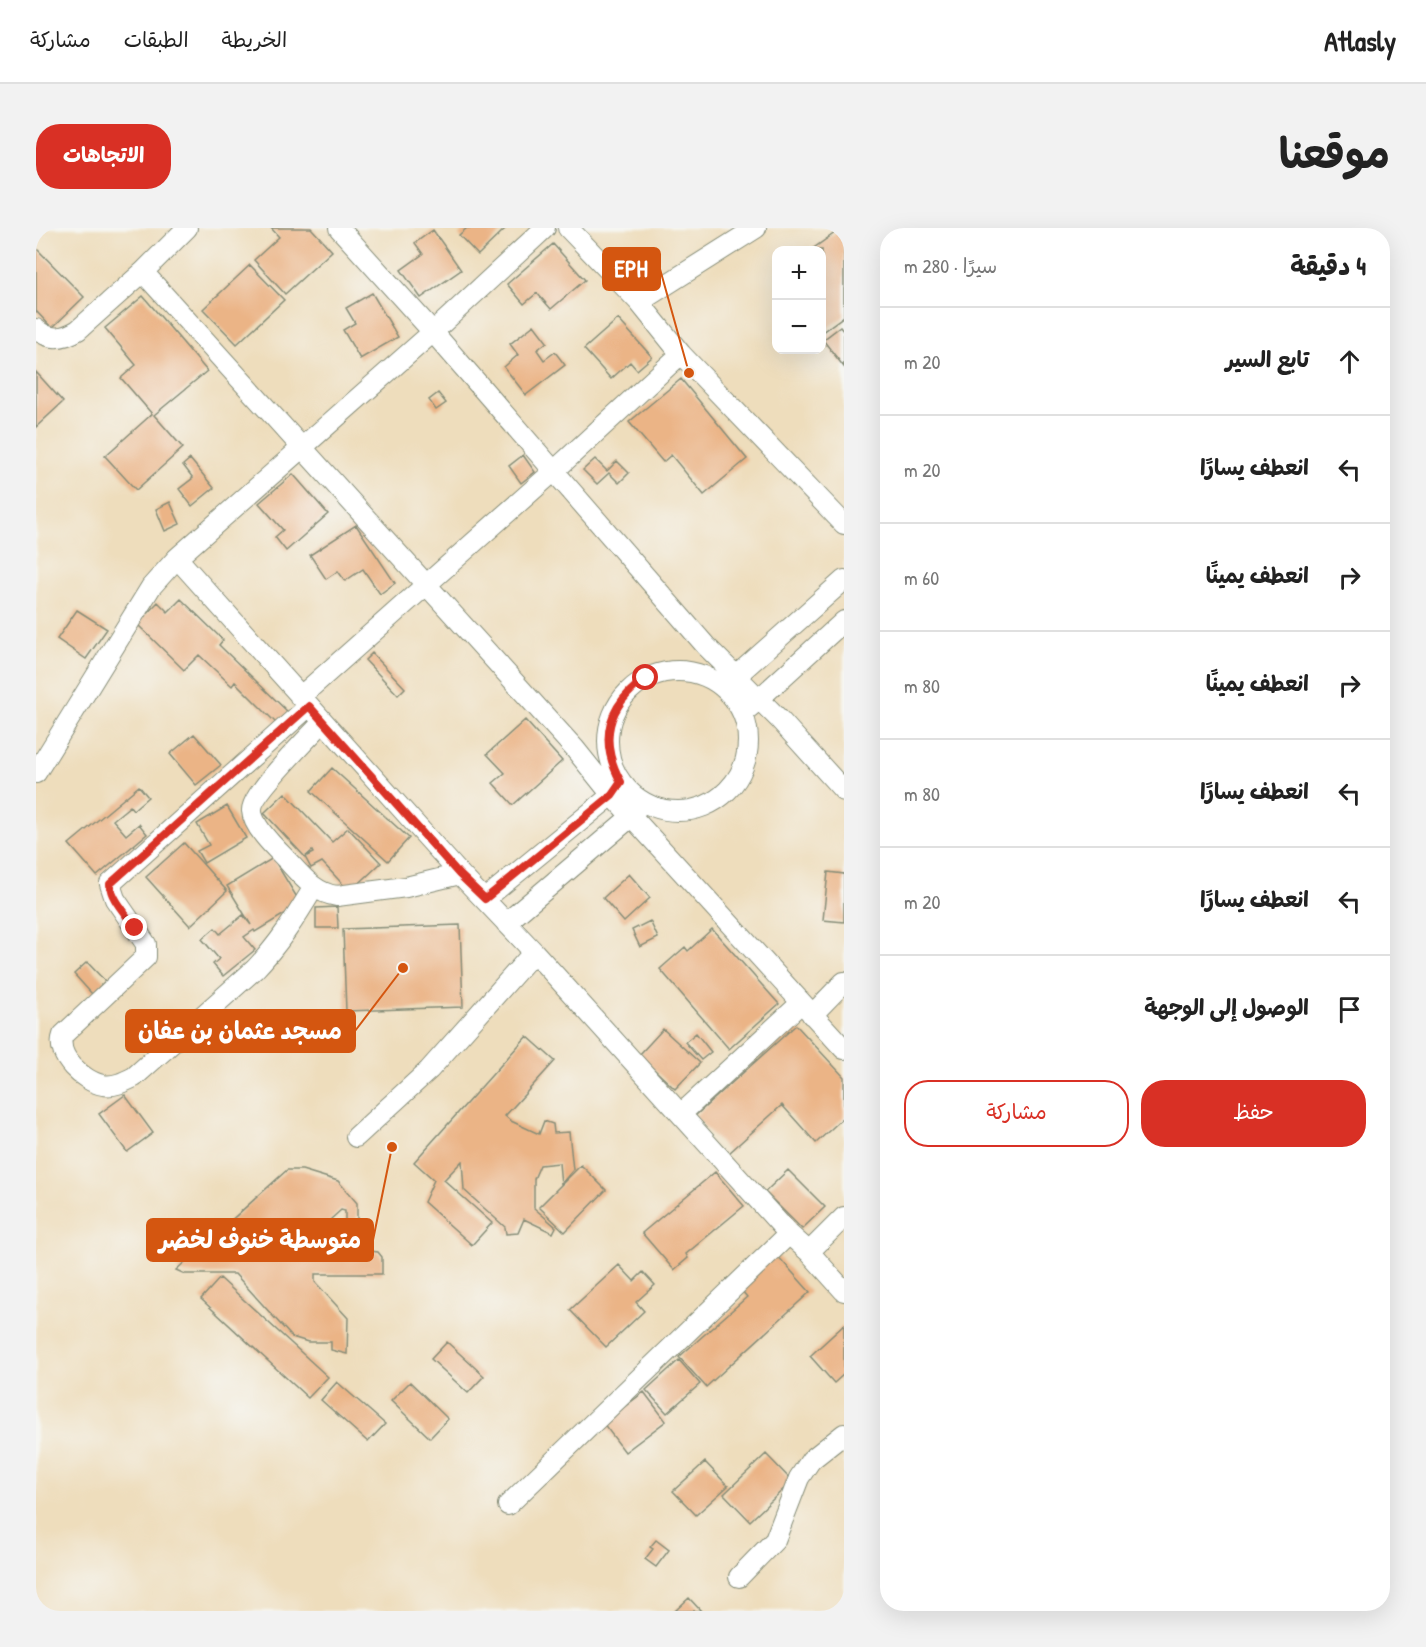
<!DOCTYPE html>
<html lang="ar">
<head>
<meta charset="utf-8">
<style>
	:root { --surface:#fff; --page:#f2f2f2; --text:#222; --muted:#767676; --line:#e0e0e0; --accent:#d93025 }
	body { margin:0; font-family:"Patrick Hand","Playpen Sans Arabic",sans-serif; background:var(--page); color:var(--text); direction:rtl }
	.controls { position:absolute; right:18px; top:18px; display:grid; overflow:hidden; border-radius:12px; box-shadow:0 6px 24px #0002 }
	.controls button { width:54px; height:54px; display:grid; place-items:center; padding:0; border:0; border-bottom:2px solid var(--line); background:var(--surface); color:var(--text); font:30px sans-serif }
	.stop { position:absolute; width:18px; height:18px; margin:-14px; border:4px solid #d93025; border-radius:50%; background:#fff }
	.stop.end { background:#d93025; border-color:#fff; box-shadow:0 2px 6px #0008 }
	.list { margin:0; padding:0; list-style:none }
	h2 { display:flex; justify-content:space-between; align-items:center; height:78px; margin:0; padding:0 24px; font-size:26px }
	h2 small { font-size:20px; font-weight:400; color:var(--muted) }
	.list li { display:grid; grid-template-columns:39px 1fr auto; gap:18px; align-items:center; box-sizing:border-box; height:108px; padding:0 24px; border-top:2px solid var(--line) }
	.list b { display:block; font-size:22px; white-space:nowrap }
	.list em { font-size:20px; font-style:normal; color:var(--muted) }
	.actions { display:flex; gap:12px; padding:18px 24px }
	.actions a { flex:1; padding:14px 0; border:2px solid var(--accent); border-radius:24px; text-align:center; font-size:21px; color:var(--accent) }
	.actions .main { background:var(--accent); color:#fff }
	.icon { flex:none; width:33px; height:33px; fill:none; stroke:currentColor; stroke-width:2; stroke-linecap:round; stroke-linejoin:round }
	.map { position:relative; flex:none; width:808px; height:1383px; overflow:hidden; direction:ltr; border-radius:24px }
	header { display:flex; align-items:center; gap:36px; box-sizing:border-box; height:84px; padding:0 30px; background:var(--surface); border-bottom:2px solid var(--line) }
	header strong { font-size:28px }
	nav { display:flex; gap:33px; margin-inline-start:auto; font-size:21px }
	.intro { display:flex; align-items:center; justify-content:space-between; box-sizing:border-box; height:144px; padding:0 36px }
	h1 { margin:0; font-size:42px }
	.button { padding:15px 27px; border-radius:24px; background:var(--accent); color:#fff; font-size:21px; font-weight:700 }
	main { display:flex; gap:36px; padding:0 36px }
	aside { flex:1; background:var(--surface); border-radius:24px; box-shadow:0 6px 24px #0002 }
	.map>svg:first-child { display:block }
	.building { fill:#ebb486 }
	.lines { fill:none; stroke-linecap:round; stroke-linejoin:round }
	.street-casing { stroke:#868d78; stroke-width:22 }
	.street { stroke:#fff; stroke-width:20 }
	.route { stroke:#d93025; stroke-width:8 }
	.leader { fill:none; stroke:#d45610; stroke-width:2 }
	.callout-dot { fill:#d45610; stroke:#f6f6f2; stroke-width:2 }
	.callout { fill:#d45610; stroke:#d45610; stroke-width:2 }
	.callout-label { font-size:24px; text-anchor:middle; font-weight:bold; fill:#fff }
</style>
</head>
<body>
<header>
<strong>Atlasly</strong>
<nav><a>الخريطة</a><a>الطبقات</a><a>مشاركة</a></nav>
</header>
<div class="intro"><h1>موقعنا</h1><a class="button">الاتجاهات</a></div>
<main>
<aside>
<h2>4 دقيقة<small>سيرًا · 280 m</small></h2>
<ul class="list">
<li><svg class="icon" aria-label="ahead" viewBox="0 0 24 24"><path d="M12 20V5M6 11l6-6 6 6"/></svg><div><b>تابع السير</b></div><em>20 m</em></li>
<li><svg class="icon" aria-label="left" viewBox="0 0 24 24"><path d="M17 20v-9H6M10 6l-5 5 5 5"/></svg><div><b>انعطف يسارًا</b></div><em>20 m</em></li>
<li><svg class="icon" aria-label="right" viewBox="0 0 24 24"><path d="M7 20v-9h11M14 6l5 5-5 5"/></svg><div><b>انعطف يمينًا</b></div><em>60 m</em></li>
<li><svg class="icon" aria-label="right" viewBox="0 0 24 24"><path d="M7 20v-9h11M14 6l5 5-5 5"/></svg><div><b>انعطف يمينًا</b></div><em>80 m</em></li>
<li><svg class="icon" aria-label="left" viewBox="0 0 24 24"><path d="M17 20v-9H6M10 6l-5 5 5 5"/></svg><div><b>انعطف يسارًا</b></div><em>80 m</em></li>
<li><svg class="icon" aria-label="left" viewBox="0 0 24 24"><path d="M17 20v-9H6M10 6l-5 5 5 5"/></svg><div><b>انعطف يسارًا</b></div><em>20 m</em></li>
<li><svg class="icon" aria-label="arrive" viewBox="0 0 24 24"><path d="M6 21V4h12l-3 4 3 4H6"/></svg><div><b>الوصول إلى الوجهة</b></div></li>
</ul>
<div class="actions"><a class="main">حفظ</a><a>مشاركة</a></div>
</aside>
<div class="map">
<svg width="808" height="1383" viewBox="0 0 808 1383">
	<rect width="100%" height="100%" fill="#f6f6f2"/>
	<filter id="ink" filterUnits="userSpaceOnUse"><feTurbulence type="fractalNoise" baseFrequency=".0167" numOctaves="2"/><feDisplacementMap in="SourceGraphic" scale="12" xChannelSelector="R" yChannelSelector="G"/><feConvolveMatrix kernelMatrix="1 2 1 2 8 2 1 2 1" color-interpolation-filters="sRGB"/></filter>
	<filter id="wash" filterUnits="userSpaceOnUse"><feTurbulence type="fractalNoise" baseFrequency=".008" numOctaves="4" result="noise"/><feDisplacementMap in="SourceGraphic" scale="24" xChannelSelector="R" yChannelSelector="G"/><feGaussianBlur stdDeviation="1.35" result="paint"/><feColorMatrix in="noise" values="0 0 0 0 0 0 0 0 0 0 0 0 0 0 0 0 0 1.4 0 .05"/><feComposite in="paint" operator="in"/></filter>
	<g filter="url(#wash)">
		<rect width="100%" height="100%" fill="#eeddbc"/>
		<g id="blocks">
			<path class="building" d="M235 0H275L296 23 249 66 218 32 243 9Z
				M431 0H470L442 27 423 7Z
				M806 0H808V88L786 104V22H775Z
				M397 2 425 42 385 70 365 42 387 26 379 15Z
				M517 16 549 52 515 81 501 65 488 76 471 56Z
				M0 20 48 69 16 100 0 83Z
				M214 37 248 72 201 116 167 81Z
				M336 65 362 109 324 131 307 102 319 95 310 80Z
				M107 68 171 143 118 187 147 220 100 262 69 228 116 186 85 150 100 137 69 100Z
				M582 91 616 129 601 142 594 134 575 151 548 121Z
				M498 97 511 114 501 122 508 132 519 124 529 137 490 167 468 139 482 127 474 116Z
				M804 99 808 104V139L787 112Z
				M0 144 27 174 0 199Z
				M645 151 711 231 668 267 635 227 627 234 593 194Z
				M402 165 410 175 400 182 393 172Z
				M487 227 499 244 485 255 473 238Z
				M154 231 178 260 156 278 143 261 157 250 147 237Z
				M559 231 571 243 581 233 593 245 583 255 573 245 561 256 547 242Z
				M257 246 292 286 250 323 239 309 247 302 223 275Z
				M134 274 144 296 129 303 120 281Z
				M320 297 359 355 344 366 327 341 309 353 302 343 290 351 274 327Z
				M145 371 187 412 183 417 253 485 242 497 199 454 196 458 163 427 148 442 101 396 122 374 132 384Z
				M41 382 71 401 50 431 21 411Z
				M336 425 369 460 362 467 329 432Z
				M489 492 526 533 477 577 457 555 469 545 451 526Z
				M158 506 185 537 160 557 134 526Z
				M296 540 373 610 352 633 275 563Z
				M103 558 112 569 97 582 94 578 77 592 90 607 103 596 111 606 61 648 33 616Z
				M249 565 296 614 312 600 345 635 314 664 286 634 275 640 269 629 277 625 276 623 269 629 228 585Z
				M191 578 210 610 168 635 161 623 173 617 161 596Z
				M148 615 191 663 154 698 110 649Z
				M237 630 265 676 219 704 218 702 208 709 219 722 187 748 177 736 183 731 166 711 179 700 184 706 207 687 215 697 191 658Z
				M792 644 808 646V694L787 692Z
				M593 646 614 670 588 694 567 670Z
				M301 679 302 700H280V680Z
				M614 693 622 710 604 719 596 702Z
				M424 697 427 779 310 783 307 701Z
				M676 701 743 776 693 821 624 741 649 719 652 723Z
				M51 734 69 753 56 766 38 746Z
				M760 797 808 849V889L780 915 746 877 693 925 659 888Z
				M627 801 664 835 639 861 603 827Z
				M660 805 675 824 665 832 649 814Z
				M491 808 519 833 469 888 475 893 503 906 508 893 517 896 518 905 533 904 537 942 525 956 523 935 504 937 498 951V980L520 999 517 1005 488 991 482 1005 470 1006 469 999 428 962 426 933 408 952 456 995 436 1017 388 974 398 952 378 934Z
				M89 867 117 905 91 924 63 886Z
				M545 937 570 962 529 1004 503 979Z
				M251 942H266L302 953 321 975V991L309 1001V983L305 982 295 991V1003L319 1004V1021L342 1024 346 1029V1046H279V1054L312 1090 311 1126 295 1122V1114H272L256 1109 199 1046H149L140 1042Z
				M752 942 789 979 766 1001 729 964Z
				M679 944 708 978 650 1026 652 1030 638 1042 606 1005Z
				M739 1025 774 1064 670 1159 643 1129 711 1069 702 1058Z
				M583 1037 598 1053 607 1044 619 1057 600 1074 608 1083 570 1119 534 1082Z
				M184 1050 292 1149 272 1170 165 1071Z
				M808 1097V1146L798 1155 774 1128Z
				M411 1114 448 1148 432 1165 395 1131Z
				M643 1132 664 1156 631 1185 610 1162Z
				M301 1154 349 1196 332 1214 285 1172Z
				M374 1154 412 1191 394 1210 355 1173Z
				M608 1164 630 1193 589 1224 567 1195Z
				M730 1226 756 1253 714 1293 688 1266Z
				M669 1234 692 1258 660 1287 637 1263Z
				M620 1312 633 1322 620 1339 609 1331 617 1321 614 1319Z
				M653 1370 665 1383H639Z"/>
		</g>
	</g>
	<g filter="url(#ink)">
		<use href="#blocks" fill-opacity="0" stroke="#868d78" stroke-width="1.5"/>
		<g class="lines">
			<defs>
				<path id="street" d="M151 0 107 44 539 521 576 567 808 821
					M303 0 397 104 670 418 743 491 808 563
					M532 0 603 74 645 126 808 296
					M603 74 720 0
					M0 101C14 113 27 111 42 102L107 44
					M141 330 424 646 498 724 753 1006 773 1024
					M572 513a70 70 0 1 1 140 0a70 70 0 1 1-140 0Z
					M691 456 808 352
					M264 469 517 244 645 126
					M273 478 74 656 79 671 110 716V729L27 807C19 828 48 854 67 857 78 859 88 854 98 849L219 741C243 716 260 689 278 659
					M713 480 808 393
					M287 494C274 508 214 567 216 583 217 599 239 620 250 631 265 647 278 665 301 668L370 659 424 646
					M0 545 115 359 141 330 397 104 509 0
					M449 671 576 567 584 556
					M470 695 596 588 602 578
					M776 787 808 754
					M645 886 765 775
					M320 909 393 842 498 724
					M808 989 773 1024 808 1063
					M472 1277 753 1006
					M703 1349 739 1312 763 1250 775 1232 808 1206"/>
			</defs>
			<use href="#street" class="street-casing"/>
			<use href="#street" class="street"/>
		</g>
	</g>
	<g class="lines" filter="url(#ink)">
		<path class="route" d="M99 700C91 687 74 671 74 656L273 478 423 646 449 671 576 567 585 554C562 512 571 478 610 450"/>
	</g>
	<path class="leader" d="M653 145L624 41M367 740L319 803M356 919L337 1012"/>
	<g class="callout-dot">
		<circle cx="653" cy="145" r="6"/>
		<circle cx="367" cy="740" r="6"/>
		<circle cx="356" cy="919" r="6"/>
	</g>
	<g class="callout">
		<rect x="567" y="20" width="57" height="42" rx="6"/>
		<rect x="90" y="782" width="229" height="42" rx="6"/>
		<rect x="111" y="991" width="226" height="42" rx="6"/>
	</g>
	<g class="callout-label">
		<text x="595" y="49">EPH</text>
		<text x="204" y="811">مسجد عثمان بن عفان</text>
		<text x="224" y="1020">متوسطة خنوف لخضر</text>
	</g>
</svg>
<div class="controls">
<button>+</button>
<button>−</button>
</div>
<div class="stop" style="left:610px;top:450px"></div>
<div class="stop end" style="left:99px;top:700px"></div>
</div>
</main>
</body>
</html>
